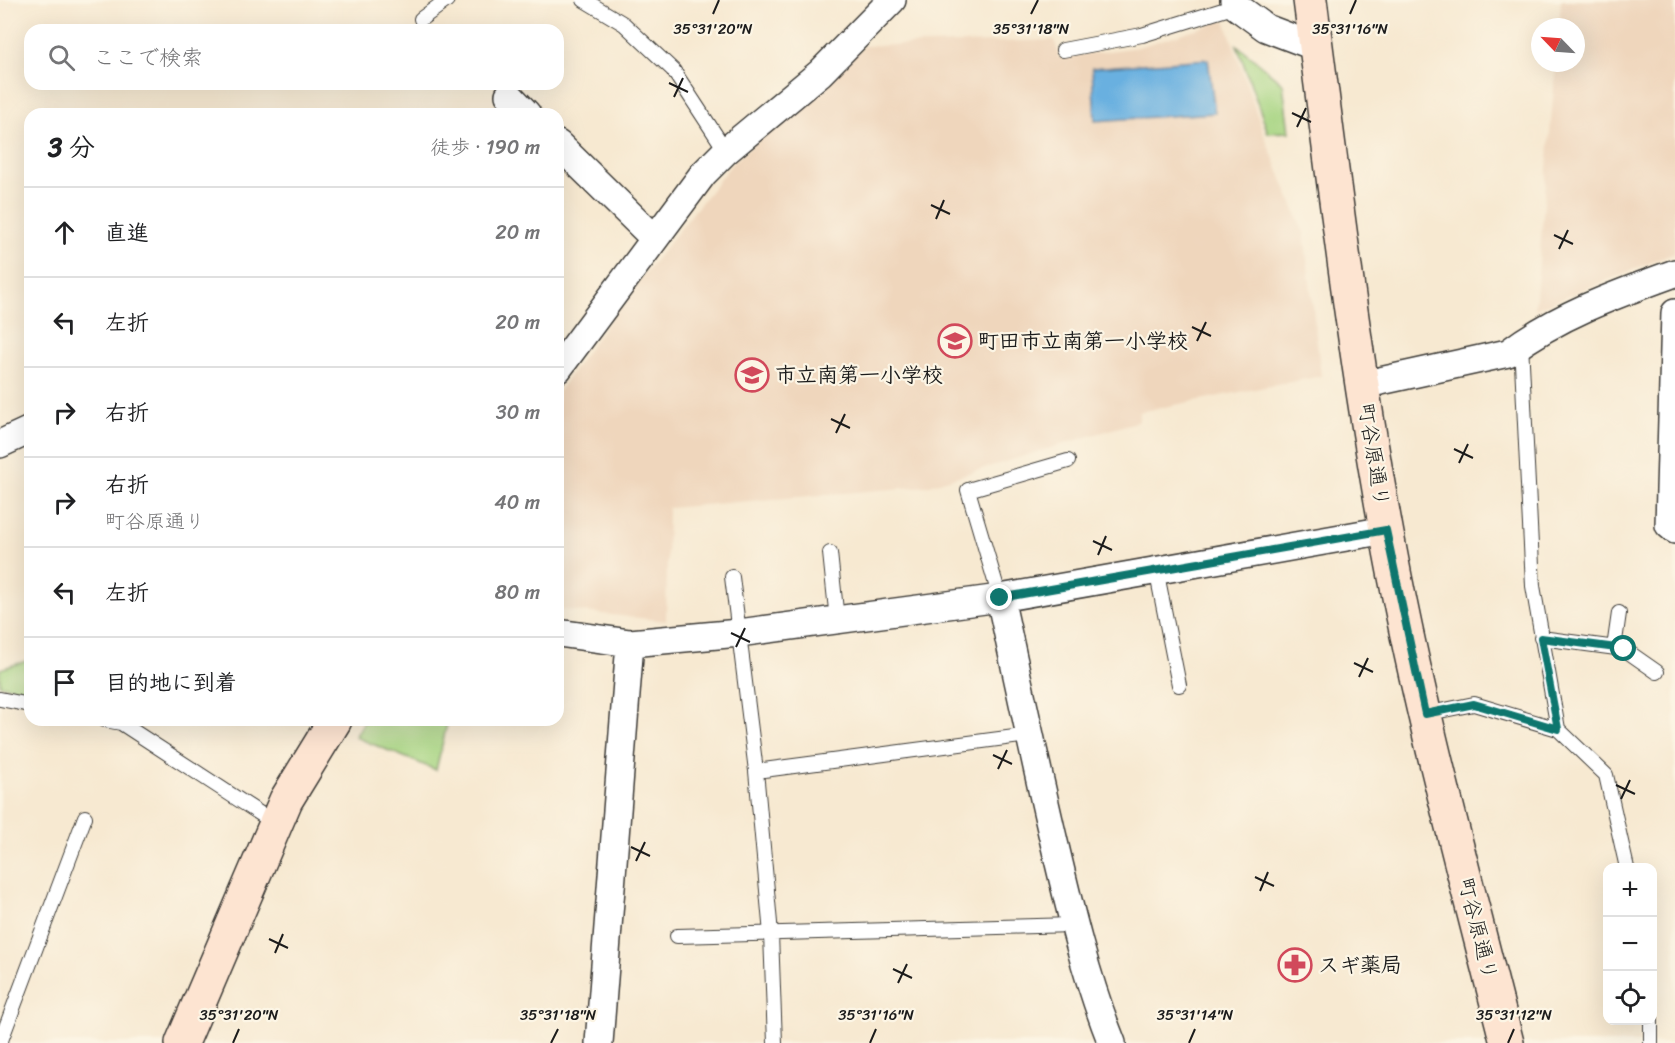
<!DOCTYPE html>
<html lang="ja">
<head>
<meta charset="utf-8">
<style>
	:root { --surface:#fff; --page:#f6f6f6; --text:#202124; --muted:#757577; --line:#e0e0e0 }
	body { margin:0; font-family:Sriracha,"Klee One",sans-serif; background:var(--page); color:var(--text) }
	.controls { position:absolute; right:18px; bottom:18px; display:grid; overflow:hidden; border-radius:12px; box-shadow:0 6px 24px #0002 }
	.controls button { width:54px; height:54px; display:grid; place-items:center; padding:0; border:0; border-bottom:2px solid var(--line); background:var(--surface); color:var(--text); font:30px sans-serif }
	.compass { position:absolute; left:1531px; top:18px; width:54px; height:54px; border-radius:50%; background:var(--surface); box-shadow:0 6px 24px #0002; rotate:295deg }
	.stop { position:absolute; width:18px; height:18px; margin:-14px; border:4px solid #0f766e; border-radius:50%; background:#fff }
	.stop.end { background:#0f766e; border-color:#fff; box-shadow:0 2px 6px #0008 }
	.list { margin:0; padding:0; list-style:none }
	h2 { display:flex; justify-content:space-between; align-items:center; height:78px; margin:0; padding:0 24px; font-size:26px }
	h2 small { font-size:20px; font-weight:400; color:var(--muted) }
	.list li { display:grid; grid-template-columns:39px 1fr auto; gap:18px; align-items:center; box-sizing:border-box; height:90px; padding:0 24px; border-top:2px solid var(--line) }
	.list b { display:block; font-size:22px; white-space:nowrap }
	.list p { margin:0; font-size:20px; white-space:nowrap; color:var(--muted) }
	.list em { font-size:20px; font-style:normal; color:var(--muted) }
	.icon { flex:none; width:33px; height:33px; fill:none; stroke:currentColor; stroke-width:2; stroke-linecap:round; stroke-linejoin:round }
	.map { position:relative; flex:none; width:1675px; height:1043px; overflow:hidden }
	.search { position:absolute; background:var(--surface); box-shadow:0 6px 24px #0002; left:24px; top:24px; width:540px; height:66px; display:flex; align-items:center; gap:15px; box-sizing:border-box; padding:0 21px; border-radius:18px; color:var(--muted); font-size:22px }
	.panel { position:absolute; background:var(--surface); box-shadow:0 6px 24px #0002; left:24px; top:108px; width:540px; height:618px; border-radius:18px }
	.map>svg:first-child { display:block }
	.built { fill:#efd6bc }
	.green { fill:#a6d481; stroke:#61784e; stroke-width:1.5 }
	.water { fill:#69b0e0; stroke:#42667e; stroke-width:1.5 }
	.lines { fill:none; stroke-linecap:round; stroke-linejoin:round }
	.lane-casing { stroke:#3d3b37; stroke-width:16 }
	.street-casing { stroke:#3d3b37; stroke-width:30 }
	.secondary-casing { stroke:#3d3b37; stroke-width:36 }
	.lane { stroke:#fff; stroke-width:14 }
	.street { stroke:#fff; stroke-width:27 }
	.secondary { stroke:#fde4d1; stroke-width:33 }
	.route { stroke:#0f766e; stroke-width:8 }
	.ticks { fill:none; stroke:#1c1c1c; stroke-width:2 }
	.labels { text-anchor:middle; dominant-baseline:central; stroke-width:4.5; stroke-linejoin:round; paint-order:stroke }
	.poi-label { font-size:21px; font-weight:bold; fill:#1c1c1c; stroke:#fcf5e5; text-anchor:start }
	.street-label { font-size:21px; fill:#1c1c1c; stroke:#fcf5e5 }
	.ticks-label { font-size:15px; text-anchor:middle; fill:#1c1c1c; stroke:#fcf5e5; stroke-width:4.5; stroke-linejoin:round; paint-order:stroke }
</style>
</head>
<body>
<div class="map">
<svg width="1675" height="1043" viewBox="0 0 1675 1043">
	<rect width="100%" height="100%" fill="#fcf5e5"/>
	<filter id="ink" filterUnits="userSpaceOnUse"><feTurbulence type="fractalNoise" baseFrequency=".0167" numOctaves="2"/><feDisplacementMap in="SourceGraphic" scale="12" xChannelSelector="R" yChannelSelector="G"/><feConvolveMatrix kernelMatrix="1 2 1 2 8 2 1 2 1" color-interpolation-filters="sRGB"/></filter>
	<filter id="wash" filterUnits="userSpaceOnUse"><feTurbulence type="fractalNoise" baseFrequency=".008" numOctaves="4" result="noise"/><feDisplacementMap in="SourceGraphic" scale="24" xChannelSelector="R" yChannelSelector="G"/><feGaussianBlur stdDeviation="1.35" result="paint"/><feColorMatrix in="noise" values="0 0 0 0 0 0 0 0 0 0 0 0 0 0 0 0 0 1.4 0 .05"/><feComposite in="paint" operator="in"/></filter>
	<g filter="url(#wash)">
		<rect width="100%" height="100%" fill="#f7e9d1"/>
		<path class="built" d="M1561 0H1675V253L1535 309 1556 63H1576V27H1559Z
			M1225 20 1264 135 1304 233 1321 376 1139 412V421L926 486 668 508 666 621 558 609V392L619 306 731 165 864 46 1055 40 1059 58 1139 47Z"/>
		<path class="green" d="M1237 45 1283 84 1289 132 1268 133Z
			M30 660V691L0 685V669Z
			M365 720H448L436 770 355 737Z"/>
		<path class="water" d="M1208 59 1215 113 1095 121 1092 68Z"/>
	</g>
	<g filter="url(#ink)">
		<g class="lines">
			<defs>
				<path id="lane" d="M584 0 624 24 673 70 726 151
					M421 19 447 0
					M1063 50 1142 35 1236 6
					M1521 343 1533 586 1558 729
					M830 553 837 620
					M1156 569 1179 685
					M732 577 756 771 771 934 775 1043
					M1000 598 968 490 1068 461
					M1541 638 1624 649 1657 672
					M1614 648 1619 613
					M0 699 30 705
					M1425 714 1474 704 1558 729 1606 775 1627 868
					M105 720 121 723 276 824
					M756 771 1029 735
					M677 936 1074 925
					M0 1043 85 817
					M1651 1043V1020"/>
				<path id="street" d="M1234 0 1236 6 1266 28 1316 47
					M509 95 527 114
					M558 144 654 238
					M1675 313 1669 525 1675 530
					M558 369 703 174 726 151 820 73 892 0
					M1362 385 1508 353C1558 315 1617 294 1675 273
					M0 444 30 430
					M1000 598C1018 679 1035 761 1054 842 1070 910 1086 978 1112 1043
					M558 633 630 643 739 633 1000 598 1386 530
					M599 1043 630 643"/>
				<path id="secondary" d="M1310 0C1333 176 1354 354 1386 529 1417 702 1464 872 1507 1043
					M182 1043 286 800 335 720"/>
			</defs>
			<use href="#lane" class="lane-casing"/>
			<use href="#street" class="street-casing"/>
			<use href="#secondary" class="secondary-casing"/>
			<use href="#lane" class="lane"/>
			<use href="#street" class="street"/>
			<use href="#secondary" class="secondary"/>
		</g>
	</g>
	<g class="lines" filter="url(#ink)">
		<path class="route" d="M1000 598 1386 530 1425 714 1474 704 1558 729 1541 638 1624 649"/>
	</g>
	<path class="ticks" d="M713 14 719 0M1031 14 1038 0M1350 14 1356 0M669 83 688 92M674 97 683 78M1292 113 1311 122M1297 127 1306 108M931 205 950 214M936 219 944 200M1554 235 1573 244M1559 249 1568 230M1192 327 1211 336M1197 341 1206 322M831 419 850 428M836 433 845 414M1454 449 1473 458M1459 463 1468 444M1093 541 1112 550M1098 555 1106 536M731 633 750 642M736 647 745 628M1354 663 1373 672M1359 677 1368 658M993 755 1012 764M998 769 1007 750M1616 785 1635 794M1621 799 1630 780M631 847 650 856M636 861 645 842M1255 877 1274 886M1260 891 1268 872M269 939 288 948M275 953 283 934M893 969 912 978M898 983 907 964M233 1043 239 1029M551 1043 558 1029M870 1043 876 1029M1189 1043 1195 1029M1508 1043 1514 1029"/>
	<defs>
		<symbol id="school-ring" viewBox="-11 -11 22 22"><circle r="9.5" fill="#fcf5e5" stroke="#d1495b" stroke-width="1.5"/><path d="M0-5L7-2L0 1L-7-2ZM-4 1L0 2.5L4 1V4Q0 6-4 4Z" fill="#d1495b"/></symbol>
		<symbol id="pharmacy-ring" viewBox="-11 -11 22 22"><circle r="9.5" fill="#fcf5e5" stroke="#d1495b" stroke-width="1.5"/><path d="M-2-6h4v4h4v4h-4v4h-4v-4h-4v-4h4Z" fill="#d1495b"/></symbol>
	</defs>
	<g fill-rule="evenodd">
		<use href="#school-ring" x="936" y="322" width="38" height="38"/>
		<use href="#school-ring" x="733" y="356" width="38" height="38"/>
		<use href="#pharmacy-ring" x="1276" y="946" width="38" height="38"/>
	</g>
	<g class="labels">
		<g class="poi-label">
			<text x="978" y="341">町田市立南第一小学校</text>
			<text x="775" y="375">市立南第一小学校</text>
			<text x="1318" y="965">スギ薬局</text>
		</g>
		<g class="street-label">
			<text transform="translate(1374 455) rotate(81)">町谷原通り</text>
			<text transform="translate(1478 929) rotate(76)">町谷原通り</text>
		</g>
	</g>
	<g class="ticks-label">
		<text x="713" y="34">35°31'20"N</text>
		<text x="1031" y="34">35°31'18"N</text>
		<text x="1350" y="34">35°31'16"N</text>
		<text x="239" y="1020">35°31'20"N</text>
		<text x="558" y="1020">35°31'18"N</text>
		<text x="876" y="1020">35°31'16"N</text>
		<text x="1195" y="1020">35°31'14"N</text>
		<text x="1514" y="1020">35°31'12"N</text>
	</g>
</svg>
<div class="controls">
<button>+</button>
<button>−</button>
<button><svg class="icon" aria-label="locate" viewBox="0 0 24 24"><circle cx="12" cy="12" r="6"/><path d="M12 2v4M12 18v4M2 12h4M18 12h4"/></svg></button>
</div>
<svg class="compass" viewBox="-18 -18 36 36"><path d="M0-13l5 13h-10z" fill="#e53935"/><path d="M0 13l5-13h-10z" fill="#757577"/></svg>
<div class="stop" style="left:1624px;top:649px"></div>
<div class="stop end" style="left:1000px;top:598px"></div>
<div class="search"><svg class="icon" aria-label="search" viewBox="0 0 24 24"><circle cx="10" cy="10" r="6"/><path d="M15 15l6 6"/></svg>ここで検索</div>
<section class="panel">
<h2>3 分<small>徒歩 · 190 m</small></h2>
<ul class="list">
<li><svg class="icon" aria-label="ahead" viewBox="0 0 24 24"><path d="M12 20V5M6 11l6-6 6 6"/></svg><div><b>直進</b></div><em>20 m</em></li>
<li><svg class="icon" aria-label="left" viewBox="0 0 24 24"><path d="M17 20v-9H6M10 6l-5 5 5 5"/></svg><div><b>左折</b></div><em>20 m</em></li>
<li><svg class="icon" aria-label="right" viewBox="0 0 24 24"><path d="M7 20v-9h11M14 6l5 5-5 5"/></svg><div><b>右折</b></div><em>30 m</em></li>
<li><svg class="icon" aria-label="right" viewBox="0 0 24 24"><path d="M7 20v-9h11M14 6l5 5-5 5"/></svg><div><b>右折</b><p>町谷原通り</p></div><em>40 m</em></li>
<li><svg class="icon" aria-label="left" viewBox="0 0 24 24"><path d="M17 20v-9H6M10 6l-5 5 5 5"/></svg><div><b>左折</b></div><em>80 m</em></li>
<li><svg class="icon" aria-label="arrive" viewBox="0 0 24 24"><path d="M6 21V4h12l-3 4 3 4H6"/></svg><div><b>目的地に到着</b></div></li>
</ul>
</section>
</div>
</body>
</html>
